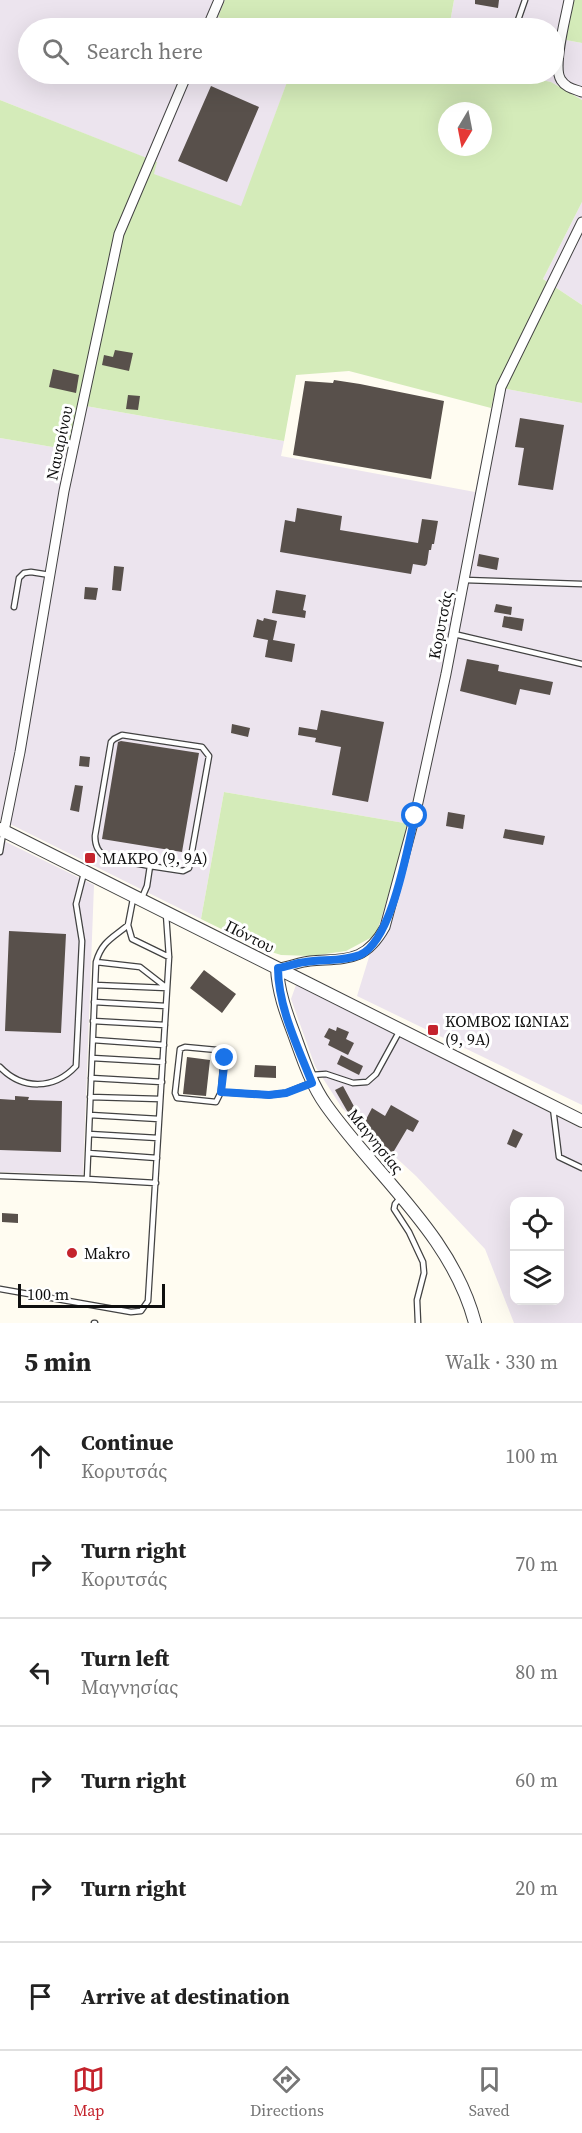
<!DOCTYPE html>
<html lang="en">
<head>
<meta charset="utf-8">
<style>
	:root { --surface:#fff; --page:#f2f2f2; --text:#222; --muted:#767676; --line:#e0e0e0; --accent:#c4232c }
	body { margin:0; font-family:"Source Serif 4",serif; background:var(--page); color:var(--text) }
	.controls { position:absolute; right:18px; bottom:18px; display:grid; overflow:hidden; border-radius:12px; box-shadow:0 6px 24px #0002 }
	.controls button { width:54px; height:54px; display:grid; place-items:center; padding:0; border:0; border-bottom:2px solid var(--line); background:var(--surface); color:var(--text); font:30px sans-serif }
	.compass { position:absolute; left:438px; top:102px; width:54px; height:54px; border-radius:50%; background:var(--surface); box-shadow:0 6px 24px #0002; rotate:190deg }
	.scale { position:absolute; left:18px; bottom:15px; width:147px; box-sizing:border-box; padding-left:6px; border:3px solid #0f0f0f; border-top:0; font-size:16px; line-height:21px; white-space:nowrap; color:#0f0f0f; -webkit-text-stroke:4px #fff; paint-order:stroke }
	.stop { position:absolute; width:18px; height:18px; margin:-14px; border:4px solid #1a73e8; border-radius:50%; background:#fff }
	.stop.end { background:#1a73e8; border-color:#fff; box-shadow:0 2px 6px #0008 }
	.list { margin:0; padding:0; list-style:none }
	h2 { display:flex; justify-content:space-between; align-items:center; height:78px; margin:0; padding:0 24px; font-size:26px }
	h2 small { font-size:20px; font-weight:400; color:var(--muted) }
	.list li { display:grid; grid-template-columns:39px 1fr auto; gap:18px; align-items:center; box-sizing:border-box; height:108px; padding:0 24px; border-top:2px solid var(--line) }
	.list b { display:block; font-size:22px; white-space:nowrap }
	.list p { margin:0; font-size:20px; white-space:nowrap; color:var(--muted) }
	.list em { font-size:20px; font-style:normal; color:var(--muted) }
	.icon { flex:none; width:33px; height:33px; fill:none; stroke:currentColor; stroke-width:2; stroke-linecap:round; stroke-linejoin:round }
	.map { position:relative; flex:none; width:582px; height:1323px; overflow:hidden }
	.search { position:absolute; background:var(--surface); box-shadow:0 6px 24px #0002; left:18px; right:18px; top:18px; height:66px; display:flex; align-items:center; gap:15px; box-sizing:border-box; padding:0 21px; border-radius:33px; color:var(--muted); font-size:22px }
	.sheet { height:726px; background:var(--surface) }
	nav { display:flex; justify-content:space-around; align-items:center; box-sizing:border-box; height:84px; border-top:2px solid var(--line); background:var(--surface); font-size:16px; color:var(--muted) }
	nav a { display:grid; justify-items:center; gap:3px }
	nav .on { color:var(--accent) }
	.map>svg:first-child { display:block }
	.industrial { fill:#ece4ee; fill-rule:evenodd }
	.green { fill:#d4ebb9; fill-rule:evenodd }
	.building { fill:#58504b }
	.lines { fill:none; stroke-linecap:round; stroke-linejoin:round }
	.service-casing { stroke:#424242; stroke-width:7 }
	.minor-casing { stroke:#424242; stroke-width:11 }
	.tertiary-casing { stroke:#424242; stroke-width:14 }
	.service { stroke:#fff; stroke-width:4.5 }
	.minor { stroke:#fff; stroke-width:9 }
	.tertiary { stroke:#fff; stroke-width:12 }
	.route { stroke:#1a73e8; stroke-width:8 }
	.poi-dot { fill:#c4232c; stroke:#fff; stroke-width:2 }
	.labels { text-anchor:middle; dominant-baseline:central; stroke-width:6; stroke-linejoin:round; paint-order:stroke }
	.street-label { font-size:16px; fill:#0f0f0f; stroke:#fff }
	.poi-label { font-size:16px; fill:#0f0f0f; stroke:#fff; text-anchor:start }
</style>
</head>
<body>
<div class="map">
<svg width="582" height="1323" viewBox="0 0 582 1323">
	<rect width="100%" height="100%" fill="#fffcf1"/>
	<path class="industrial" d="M0 0H225L218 17 248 28H28V74H290L242 207 153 174 156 162 0 100Z
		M454 0H573L566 40 582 43V100L551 82 512 74H554V28H449Z
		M582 202V305L543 279Z
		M496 387 582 403V1105L357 996 410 824 224 792 201 919 0 819V438L70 450 80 405 284 441 281 456 475 492Z
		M0 839 94 885 83 1175 0 1172Z
		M296 985 582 1129V1323H514L485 1249 416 1176 342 1108 315 1066 291 999ZM514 1202H560V1300H514Z"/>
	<path class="green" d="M225 0H454L449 28H248L218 17Z
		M573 0H582V43L566 40Z
		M290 74H512L551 82 582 100V202L543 279 582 305V403L496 387 491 408 349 371 296 375 284 441 80 405 70 450 0 438V100L157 162 154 174 241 206ZM447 111H483V147H447Z
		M224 792 410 824 376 935 346 951 311 956 281 955 262 949 201 919Z"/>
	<path class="building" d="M475 0H499L498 8 475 4Z
		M211 86 259 107 227 182 178 161Z
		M115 350 133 353 129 371 102 365 104 355 113 357Z
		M53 369 79 375 76 393 49 387Z
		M334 380 360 384 444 401 431 479 293 455 305 381 333 383Z
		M128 395 140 396 138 410 126 409Z
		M520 418 564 425 553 490 518 485 524 448 515 447Z
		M297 508 342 516 340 530 418 543 422 519 438 521 434 544H432L431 550H429L427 564 425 566 413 564 411 574 280 552 285 520 295 522Z
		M479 554 499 558 497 570 477 566Z
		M114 566 124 567 121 591 112 590Z
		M85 587 98 588 96 600 84 599Z
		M276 590 306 595 303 610 306 611 305 618 272 613Z
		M496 604 512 607 511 615 494 612Z
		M504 616 524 619 522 631 502 627Z
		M264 618 277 621 273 640 295 644 292 662 265 657 268 640 253 637 257 619 263 621Z
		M467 659 499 665 498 671 553 682 550 695 520 689 516 705 460 691Z
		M321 710 384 722 368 802 332 795 341 747 315 742 316 738 298 735 299 727 317 730Z
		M232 724 250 728 248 737 231 733Z
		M121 741 199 753 182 852 102 839 118 742Z
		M80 756 90 757 89 767 79 766Z
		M75 785 83 786 79 812 70 810Z
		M448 812 465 815 463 829 446 826Z
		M505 829 545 836 543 845 503 838Z
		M9 931 66 934 61 1033 5 1031Z
		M204 970 236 994 222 1013 190 988Z
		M337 1027 349 1032 346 1039 354 1043 348 1055 328 1045 330 1040 324 1037 329 1028 336 1031Z
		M341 1055 363 1066 359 1075 337 1064Z
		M187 1057 210 1060 206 1096 183 1094Z
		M255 1065 276 1066V1078L254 1077Z
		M343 1086 357 1112 350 1116 335 1090Z
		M15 1096 29 1097 28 1100 62 1101 61 1152 0 1150V1099L15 1100Z
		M391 1105 419 1121 413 1132 407 1129 391 1156 362 1127 372 1108 385 1116Z
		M513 1129 523 1134 516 1148 507 1144Z
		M2 1213 18 1214V1223L2 1222Z"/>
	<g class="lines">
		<defs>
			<path id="service" d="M517 23 525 0
				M465 580 582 584
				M14 607 19 578 24 573 31 572 50 575
				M454 634 582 664
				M0 852 3 834
				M141 900 147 886 150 866 107 858C98 852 95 846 95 836L111 742 114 739 122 735 202 747 209 756 189 868 183 871 150 866
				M128 925 132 939 169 957
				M95 985 167 988 140 967 96 962
				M94 1002 166 1006
				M93 1021 165 1025
				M93 1040 164 1045
				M92 1058 163 1062
				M0 1067C22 1090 54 1090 76 1066L82 941 76 904 84 873
				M311 1075 326 1074 353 1083 367 1082 376 1074 399 1032
				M91 1078 162 1082
				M221 1092 216 1102 177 1098 175 1093 180 1049 185 1047 217 1050 224 1054 221 1092 269 1095 286 1093 313 1082
				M90 1097 160 1099
				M553 1108 559 1157 582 1168
				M90 1115 159 1119
				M89 1134 158 1138
				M88 1153 157 1158
				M0 1176 87 1179 96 962C102 941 113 938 128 925L133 899
				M87 1179 156 1183
				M401 1197 395 1204 394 1209 409 1232 423 1262 424 1273 417 1300 418 1323
				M0 1289 131 1312 141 1311 148 1301 169 957 166 914
				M94 1323H95"/>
			<path id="minor" d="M569 0C566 17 552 67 561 80 566 88 574 89 582 92
				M207 28 219 0
				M4 831 20 752 64 491 119 234 187 74
				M278 968C289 967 299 962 310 961 346 958 365 963 385 927L415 816 446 674 501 387 582 222"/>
			<path id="tertiary" d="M0 829 582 1121
				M277 968C278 991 286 1013 294 1034 303 1059 311 1084 326 1105 377 1177 452 1235 475 1323"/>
		</defs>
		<use href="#service" class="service-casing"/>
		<use href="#minor" class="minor-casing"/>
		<use href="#tertiary" class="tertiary-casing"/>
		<use href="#service" class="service"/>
		<use href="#minor" class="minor"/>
		<use href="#tertiary" class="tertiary"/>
	</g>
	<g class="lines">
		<path class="route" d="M225 1058 221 1092 269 1095 286 1093 312 1083C298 1047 278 1007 278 968 287 967 295 963 305 962 323 959 342 962 360 955 392 941 407 849 415 816"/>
	</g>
	<g class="poi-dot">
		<rect x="84" y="852" width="12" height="12" rx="3"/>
		<rect x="427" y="1024" width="12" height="12" rx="3"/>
		<circle cx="72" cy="1253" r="6"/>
	</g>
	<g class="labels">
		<g class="street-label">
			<text transform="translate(59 443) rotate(-78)">Ναυαρίνου</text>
			<text transform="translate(440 625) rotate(-79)">Κορυτσάς</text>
			<text transform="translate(250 936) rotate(27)">Πόντου</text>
			<text transform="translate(376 1141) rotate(51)">Μαγνησίας</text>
		</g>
		<g class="poi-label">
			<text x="102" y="858">ΜΑΚΡΟ (9, 9Α)</text>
			<text x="445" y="1021">ΚΟΜΒΟΣ ΙΩΝΙΑΣ<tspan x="445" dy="18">(9, 9Α)</tspan></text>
			<text x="84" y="1253">Makro</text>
		</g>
	</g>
</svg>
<div class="controls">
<button><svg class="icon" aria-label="locate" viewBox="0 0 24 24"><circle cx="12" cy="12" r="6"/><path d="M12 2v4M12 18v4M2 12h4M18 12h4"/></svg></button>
<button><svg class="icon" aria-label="layers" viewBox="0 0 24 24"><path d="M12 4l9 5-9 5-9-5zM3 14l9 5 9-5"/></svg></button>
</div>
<svg class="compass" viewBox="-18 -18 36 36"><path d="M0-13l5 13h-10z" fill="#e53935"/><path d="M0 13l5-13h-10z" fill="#767676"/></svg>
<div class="scale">100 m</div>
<div class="stop" style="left:415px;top:816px"></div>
<div class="stop end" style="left:225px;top:1058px"></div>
<div class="search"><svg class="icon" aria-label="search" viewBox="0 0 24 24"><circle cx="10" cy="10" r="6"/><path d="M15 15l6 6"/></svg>Search here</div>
</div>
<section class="sheet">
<h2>5 min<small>Walk · 330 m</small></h2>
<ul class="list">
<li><svg class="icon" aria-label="ahead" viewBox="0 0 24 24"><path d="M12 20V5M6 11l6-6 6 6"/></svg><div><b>Continue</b><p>Κορυτσάς</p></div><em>100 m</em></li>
<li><svg class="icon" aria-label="right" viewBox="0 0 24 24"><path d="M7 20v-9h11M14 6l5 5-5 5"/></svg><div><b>Turn right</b><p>Κορυτσάς</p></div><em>70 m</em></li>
<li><svg class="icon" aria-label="left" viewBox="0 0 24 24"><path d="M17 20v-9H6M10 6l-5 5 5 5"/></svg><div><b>Turn left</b><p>Μαγνησίας</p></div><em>80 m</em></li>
<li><svg class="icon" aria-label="right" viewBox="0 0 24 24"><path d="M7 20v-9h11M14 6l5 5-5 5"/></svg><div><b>Turn right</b></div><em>60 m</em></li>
<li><svg class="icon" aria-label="right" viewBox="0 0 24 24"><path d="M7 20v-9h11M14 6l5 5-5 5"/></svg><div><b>Turn right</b></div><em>20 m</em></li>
<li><svg class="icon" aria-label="arrive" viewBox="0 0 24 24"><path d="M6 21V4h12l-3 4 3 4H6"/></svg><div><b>Arrive at destination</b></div></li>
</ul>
</section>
<nav>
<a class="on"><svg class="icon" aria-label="map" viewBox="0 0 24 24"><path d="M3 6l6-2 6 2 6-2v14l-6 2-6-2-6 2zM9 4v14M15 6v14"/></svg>Map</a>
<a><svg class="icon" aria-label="directions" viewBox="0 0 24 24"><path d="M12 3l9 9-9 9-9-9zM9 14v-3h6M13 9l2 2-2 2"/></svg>Directions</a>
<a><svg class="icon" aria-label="saved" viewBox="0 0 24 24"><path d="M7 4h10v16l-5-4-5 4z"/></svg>Saved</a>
</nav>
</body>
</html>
